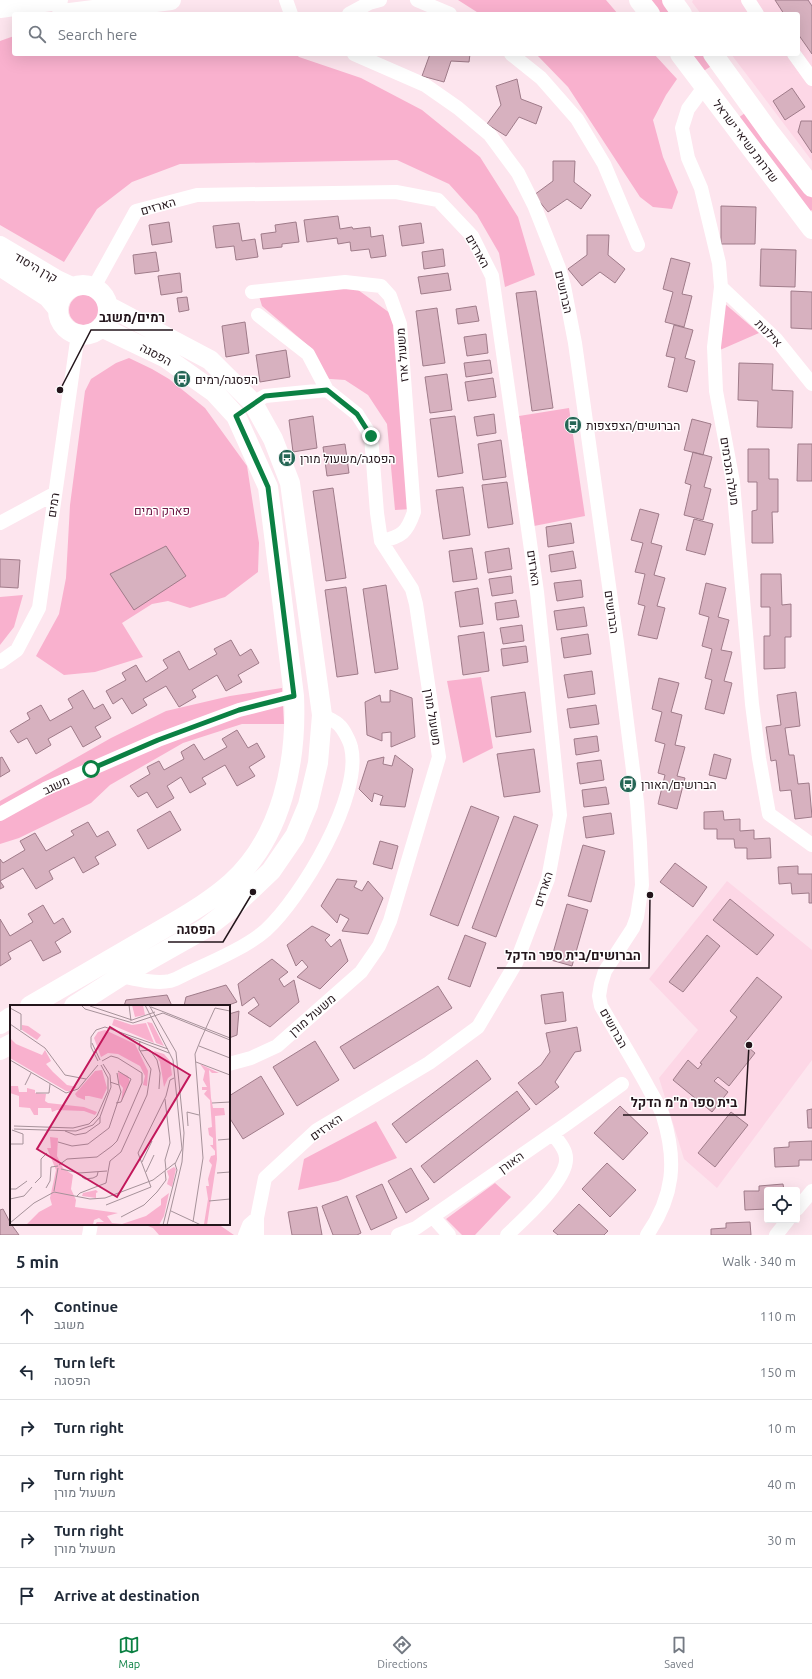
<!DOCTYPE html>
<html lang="en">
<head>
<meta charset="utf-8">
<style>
	:root { --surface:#fff; --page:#f2f2f3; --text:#1f2937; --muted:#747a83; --line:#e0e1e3; --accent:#0b8043 }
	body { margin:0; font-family:Ubuntu,Heebo,sans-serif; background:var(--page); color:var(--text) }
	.controls { position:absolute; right:12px; bottom:12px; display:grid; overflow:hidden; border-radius:4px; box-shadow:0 4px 16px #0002 }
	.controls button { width:36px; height:36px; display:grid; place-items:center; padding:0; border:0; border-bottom:1px solid var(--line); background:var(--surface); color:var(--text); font:20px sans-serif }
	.stop { position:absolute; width:12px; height:12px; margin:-9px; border:3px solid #0b8043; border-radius:50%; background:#fff }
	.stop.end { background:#0b8043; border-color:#fff; box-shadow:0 1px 4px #0008 }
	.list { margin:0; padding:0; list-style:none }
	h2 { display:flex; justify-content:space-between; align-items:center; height:52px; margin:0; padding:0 16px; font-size:17px }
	h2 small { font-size:13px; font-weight:400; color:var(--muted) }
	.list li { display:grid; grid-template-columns:26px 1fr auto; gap:12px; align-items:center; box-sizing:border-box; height:56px; padding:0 16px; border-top:1px solid var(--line) }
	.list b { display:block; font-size:15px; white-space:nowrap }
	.list p { margin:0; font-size:13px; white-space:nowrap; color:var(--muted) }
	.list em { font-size:13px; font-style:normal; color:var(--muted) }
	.icon { flex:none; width:22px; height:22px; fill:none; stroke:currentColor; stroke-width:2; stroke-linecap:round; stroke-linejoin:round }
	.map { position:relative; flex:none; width:812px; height:1235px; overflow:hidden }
	.search { position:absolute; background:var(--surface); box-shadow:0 4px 16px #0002; left:12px; right:12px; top:12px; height:44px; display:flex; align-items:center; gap:10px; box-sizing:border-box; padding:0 14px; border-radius:4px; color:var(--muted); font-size:15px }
	.sheet { height:388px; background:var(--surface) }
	nav { display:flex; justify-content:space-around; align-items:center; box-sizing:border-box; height:56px; border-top:1px solid var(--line); background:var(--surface); font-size:11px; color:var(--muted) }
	nav a { display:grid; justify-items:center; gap:2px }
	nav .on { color:var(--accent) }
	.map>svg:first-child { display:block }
	.built { fill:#fdd7e6 }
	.green { fill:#f9b1ce }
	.building { fill:#d7b1bf; stroke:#9f7b89 }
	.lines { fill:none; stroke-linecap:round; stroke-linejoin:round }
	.street { stroke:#fff; stroke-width:14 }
	.secondary { stroke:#fff; stroke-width:20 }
	.route { stroke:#0b8043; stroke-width:5 }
	.labels { text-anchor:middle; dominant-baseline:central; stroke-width:3; stroke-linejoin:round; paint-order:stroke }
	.street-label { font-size:12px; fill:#23151b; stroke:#fff }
	.poi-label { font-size:12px; fill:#23151b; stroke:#fff; text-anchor:start }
	.park-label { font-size:12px; fill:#6c1643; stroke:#fff }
	.inset-road { fill:none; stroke:#a6929a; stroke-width:1 }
	.view { fill:#c2185b; fill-opacity:0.15; stroke:#c2185b; stroke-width:2 }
	.inset-edge { fill:none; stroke:#23151b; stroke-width:2 }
	.leader { fill:none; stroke:#23151b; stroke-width:1.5 }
	.callout-dot { fill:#23151b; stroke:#fff; stroke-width:1.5 }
	.callout-label { font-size:13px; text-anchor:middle; font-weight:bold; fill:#23151b; stroke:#fff; stroke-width:3; stroke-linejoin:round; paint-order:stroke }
</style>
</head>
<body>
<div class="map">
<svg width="812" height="1235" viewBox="0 0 812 1235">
	<rect width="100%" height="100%" fill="#fde5ee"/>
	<path class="built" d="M693 0H812V161L731 54H798V14H701L692 2Z
		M727 881 812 950V1060L717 1188 684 1159 659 1078 698 1030 649 979Z"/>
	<path class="green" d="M458 0H606L618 14H480Z
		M648 0H664L675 14H658Z
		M14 36V54H296L299 57 361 78 422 110 480 157 518 217 535 275 505 287 499 253 477 215 449 184 397 160 180 164 132 182 97 209 64 262 0 225V41Z
		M536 54H654L677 79 666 95 653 120 663 157 678 192 672 209 653 207 640 197 568 87Z
		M688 54H705L713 65 702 72Z
		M745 113 812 198V210L808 213 738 118Z
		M354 287 394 316 412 509 395 510 387 424 368 395 345 380 317 378 311 348 262 306 259 296Z
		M69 310a15 15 0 1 1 30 0a15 15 0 1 1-30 0Z
		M724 303 759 333 720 350Z
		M129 358 152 369 169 379 205 408 247 466 259 543 258 572 225 597 190 608 168 601 152 604 122 623 143 657 95 672 64 675 36 656 59 614 66 578 70 505 85 391 91 379 116 363Z
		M569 408 585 516 534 526 519 416Z
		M23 595 14 627 0 645V597Z
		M481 677 493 748 463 763 447 681Z
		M282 688 284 724H242L183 743 110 785 91 803 19 838 0 844V801L111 738 166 711 230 696Z
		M376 1121 397 1158 338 1181 298 1190 304 1159Z
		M495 1183 511 1197 475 1235H462L446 1219Z
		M143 1224H218L234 1235H159L153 1228Z"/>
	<path class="building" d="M775 0H808L812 6V54L798 34V14H784Z
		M430 54H470L469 62 451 61 444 82 422 76Z
		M517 79 521 99 542 107 536 124 519 117 506 136 487 124 501 105 496 86Z
		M792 88 805 107 785 120 773 101Z
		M801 121H812V153L798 132Z
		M553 161H575L574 182 591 195 581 209 567 199 548 212 534 195 553 181Z
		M721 206 756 207 755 244H721Z
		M338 216 340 229 352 227 353 229 370 227 371 237 383 235 386 256 371 258 369 249 351 251 350 242 338 244 337 238 307 242 304 220Z
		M169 222 172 242 152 245 149 225Z
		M296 222 299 242 282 244V247L263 249 261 234 276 232 275 225Z
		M239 223 242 241 255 239 258 257 236 260 234 246 216 248 213 226Z
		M421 223 424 243 402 246 399 226Z
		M587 235H609L608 255 625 269 615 283 600 272 582 286 568 269 587 255Z
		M443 249 445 266 424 269 422 252Z
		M761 249 796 250 795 287 760 286Z
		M156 252 159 271 135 274 133 255Z
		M671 258 690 263 682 294 692 296 684 327 665 322 673 292 663 289Z
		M180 273 182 292 161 295 158 276Z
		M448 273 451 290 421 294 418 277Z
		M536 291 553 408 532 411 516 293Z
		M791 291 812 292V329L791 328Z
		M187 297 189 310 179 312 177 298Z
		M476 306 479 321 458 324 456 309Z
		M437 308 445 363 423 366 416 311Z
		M245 322 249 353 226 357 222 326Z
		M674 325 693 330 685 358 695 361 687 392 668 387 675 358 666 356Z
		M486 334 488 353 467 356 464 337Z
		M286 350 290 377 260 382 256 355Z
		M490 360 492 373 466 377 464 363Z
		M739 363 773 364 772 390 793 391 792 428 757 427 758 401 738 400Z
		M447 374 452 410 430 413 425 377Z
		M493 378 496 397 468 401 465 382Z
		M494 414 496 433 477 436 474 417Z
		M313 416 317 448 293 452 289 420Z
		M455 416 463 473 438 477 430 419Z
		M692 419 711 424 703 455 684 450Z
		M501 440 506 477 483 480 478 444Z
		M345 444 349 473 327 476 323 447Z
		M798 444H812V481H797Z
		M748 449H769V479H778V512H772L773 543H752V511L757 510V482H748Z
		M693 452 712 457 704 487 711 489 703 520 684 515 691 485 685 483Z
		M507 482 513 524 488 528 482 485Z
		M463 487 470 535 443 539 436 490Z
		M333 488 346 578 326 581 313 491Z
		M640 509 659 514 651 543 662 546 654 575 665 578 657 606 665 608 657 639 638 635 645 606 638 604 645 574 635 572 643 543 631 540Z
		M694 519 713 524 705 555 686 550Z
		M571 523 574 543 548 547 546 527Z
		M166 546 186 576 134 610 110 574Z
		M472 548 477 579 453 582 449 551Z
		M509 548 512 569 488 573 485 552Z
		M573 551 576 568 551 572 549 555Z
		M0 559 20 560 18 588 0 587Z
		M761 574H781L782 605 791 604V637H785V668L764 669V636H770V607H761Z
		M511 576 513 593 492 596 489 579Z
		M581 580 583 597 557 601 554 583Z
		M706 583 726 588 718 617 729 620 721 650 732 652 724 681 732 683 724 714 705 709 712 680 705 678 712 649 702 646 709 617 699 614Z
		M386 585 398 669 375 673 363 589Z
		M346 587 358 674 337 677 325 590Z
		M478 588 483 624 460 627 455 592Z
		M516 600 519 617 497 620 495 603Z
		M584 607 587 626 557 630 554 611Z
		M522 625 524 641 503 644 500 628Z
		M484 632 489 671 463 675 458 636Z
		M588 634 591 654 564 658 561 638Z
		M231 640 240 656 251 649 259 663 238 675 242 682 226 691 217 675 192 690 196 697 179 707 166 686 143 699 147 705 132 714 122 698 113 704 106 691 126 680 122 673 136 665 146 682 168 668 163 660 179 651 189 670 217 654 214 649Z
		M526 646 528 662 503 666 501 649Z
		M592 671 595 694 568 698 564 675Z
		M659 678 679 683 671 712 682 715 675 745 685 747 677 776 685 778 677 809 658 804 665 775 658 773 665 744 655 741 662 712 652 709Z
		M83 690 94 709 103 704 111 718 95 727 101 737 83 747 71 726 48 739 51 745 36 754 27 738 18 743 10 731 30 719 27 713 41 705 50 721 73 708 68 699Z
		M390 690 412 698 415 737 391 747V732L382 733V741L367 735 365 702 380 695 381 702H390Z
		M525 692 531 732 496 737 491 697Z
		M796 692 800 726 785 728 789 755H794L798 784 809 783 812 817 795 819 791 790 780 791 776 760 771 761 766 727 781 725 777 695Z
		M596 705 599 724 570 728 567 709Z
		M237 730 248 748 257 743 265 757 249 767 255 776 237 786 225 765 202 778 206 784 190 793 181 777 167 786 174 798 157 808 147 792 138 797 130 786 150 774 147 767 159 761 164 770 184 759 181 752 194 744 204 760 227 747 222 739Z
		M597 736 599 751 576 755 574 739Z
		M534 749 540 792 504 797 497 754Z
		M714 754 731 759 726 779 709 775Z
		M395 755 413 769 405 807 380 805 383 796 374 793 372 802 359 789 368 761 384 757 383 764 392 766Z
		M2 757 10 771 0 777V758Z
		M601 760 604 780 580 784 577 763Z
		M606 787 609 804 584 807 582 790Z
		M471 806 499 817 458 926 430 915Z
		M170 811 181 830 148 849 137 830Z
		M723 811 724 820 740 819V831L754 830V839L770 838 771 858 747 859V848H735L734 839H717V829H704V812Z
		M611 813 614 834 586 838 583 817Z
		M514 816 538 825 496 937 472 928Z
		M88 822 97 837 108 831 116 845 95 857 99 864 83 873 74 857 49 871 53 879 36 889 23 868 0 881 4 887 0 889V859L3 863 25 850 20 841 35 833 46 851 74 835 71 831Z
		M380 841 398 846 392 869 373 864Z
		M583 845 605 851 591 902 568 896Z
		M675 863 707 887 693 907 660 882Z
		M798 866V874H812V903H809V893L792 894 791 883 779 884 778 867Z
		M337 879 357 881 354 887 362 891 368 881 383 898 368 934 342 931 349 919 340 914 337 923 321 906Z
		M730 899 774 935 757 955 713 920Z
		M567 904 588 910 572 966 551 960Z
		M43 905 54 924 63 918 71 932 55 942 61 952 43 961 31 940 8 953 11 959 0 966V919L10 936 33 922 28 914Z
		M312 926 330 935 325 940 331 947 340 939 348 961 320 989 297 977 308 967 302 960 296 966 287 945Z
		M465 935 486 943 470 987 448 979Z
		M707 935 720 946 683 992 669 982Z
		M272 959 288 972 279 979 284 987 294 980 299 1002 270 1027 248 1013 259 1005 254 997 242 1006 238 984Z
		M757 977 782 997 744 1044 755 1053 729 1086 718 1077 714 1081 728 1092 712 1112 673 1080 688 1060 698 1069 702 1064 700 1063 737 1017 730 1011Z
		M226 985 237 1002 226 1006H184L186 997Z
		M438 986 452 1008 354 1069 340 1047Z
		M563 992 566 1021 545 1024 541 995Z
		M167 995 172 1006H124L126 1000Z
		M239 1011 237 1035 229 1038V1014Z
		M577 1027 581 1051 575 1052 555 1082 559 1087 536 1105 518 1083 541 1065 550 1052 546 1033Z
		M315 1041 339 1080 297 1106 273 1067Z
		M477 1060 491 1079 406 1143 392 1124Z
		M261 1076 284 1114 243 1139 229 1117V1096Z
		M517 1091 530 1109 434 1183 421 1166Z
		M620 1106 648 1133 623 1160 594 1133Z
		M812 1109V1128H808L807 1110Z
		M731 1112 748 1125 715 1167 698 1153Z
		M812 1141V1160H799V1166L775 1167 774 1148 789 1147V1142Z
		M607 1163 636 1190 610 1217 582 1189Z
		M411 1168 429 1199 406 1213 388 1181Z
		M382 1184 397 1218 371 1230 356 1196Z
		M783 1184 784 1190H767V1209L745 1210 744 1191H759V1186Z
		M347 1196 361 1233 357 1235H333L322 1206Z
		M579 1204 608 1231 604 1235H558L553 1231Z
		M317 1207 322 1235H292L288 1212Z
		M3 1209 11 1224 19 1235H0V1210Z
		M750 1222 751 1235H711V1229L726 1228V1223Z"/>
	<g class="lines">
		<path class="street" d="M286 0 291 14
			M417 0 450 14
			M748 0 757 14
			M349 14 369 3 380 0
			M354 54 425 85 458 108 490 135 518 173 534 205 559 268 564 286 575 343 617 643 637 802 640 843 642 885 637 917 633 928 605 971 601 984 599 996 601 1006C617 1034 634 1061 649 1089 653 1097 660 1106 663 1116 677 1161 674 1196 647 1235
			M511 54 541 78 577 119 604 164 638 245
			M794 54 812 79
			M705 86 688 109 682 128 688 158 701 188 719 263 721 287 714 347 716 391 733 482 752 704 759 758 769 814 812 845
			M94 287 136 211 197 195 396 192 438 200 472 236 492 276 537 592 560 815 548 879 516 963 478 1027 429 1063 317 1130 265 1178 257 1218V1235
			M721 287 776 339 812 384
			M252 292 345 282 381 286 390 296 400 324 414 512C407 532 402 537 381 541
			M258 315 308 354 327 390
			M0 523 54 494
			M0 662 17 650 39 608 78 334
			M0 814 45 789 158 740 239 710 294 696
			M121 976C136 979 155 984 170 981 177 979 185 974 192 971 214 961 248 946 266 930 301 898 363 795 351 747 350 742 344 730 340 726 336 721 327 718 322 715
			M229 1064 251 1058 277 1046 361 972 379 946 390 921 439 757 416 604 412 589 381 541 377 513 371 436 357 414 327 390 265 396 253 403
			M797 1209 812 1191
			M433 1217 449 1235
			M89 1235 91 1224
			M245 1235 249 1225 257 1218
			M398 1235 416 1228 568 1123 622 1084
			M507 1235C522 1221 568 1180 566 1158 566 1149 558 1141 553 1134
			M776 1235 788 1220"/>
		<path class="secondary" d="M639 0 650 14
			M672 0 682 14
			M0 8 58 0
			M62 14 171 0
			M680 54 812 229
			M713 54 770 133 812 187
			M0 246 57 280 72 287
			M0 266 48 297 58 309
			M58 310a25 25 0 1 1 50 0a25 25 0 1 1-50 0Z
			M30 1006 173 923C193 911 213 899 231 883 282 837 297 762 294 696L268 487 236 416 214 392 166 358 101 327
			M74 1006 121 976 206 928 233 907 271 871 295 836 308 805 318 763 322 715 290 483 273 439 253 403 210 360 108 306
			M0 1024 11 1017
			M0 1050 11 1044"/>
	</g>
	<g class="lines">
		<path class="route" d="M91 769 158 740 239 710 294 696 268 487 236 416 265 396 327 390 357 414 371 436"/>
	</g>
	<defs>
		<symbol id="bus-disc" viewBox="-11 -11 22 22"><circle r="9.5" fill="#256655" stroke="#fff"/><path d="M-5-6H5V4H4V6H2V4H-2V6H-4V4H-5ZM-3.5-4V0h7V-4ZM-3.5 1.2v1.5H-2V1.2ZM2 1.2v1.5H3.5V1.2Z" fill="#fff"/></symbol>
	</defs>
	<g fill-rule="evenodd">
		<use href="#bus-disc" x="172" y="369" width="20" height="20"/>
		<use href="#bus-disc" x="563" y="415" width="20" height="20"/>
		<use href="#bus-disc" x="277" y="448" width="20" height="20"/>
		<use href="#bus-disc" x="618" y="774" width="20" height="20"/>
	</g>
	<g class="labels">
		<g class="street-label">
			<text transform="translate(746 141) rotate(53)">שדרות נשיאי ישראל</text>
			<text transform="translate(158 206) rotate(-16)">הארזים</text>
			<text transform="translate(478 251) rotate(61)">הארזים</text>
			<text transform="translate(36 267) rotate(30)">קרן היסוד</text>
			<text transform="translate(564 292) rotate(77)">הברושים</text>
			<text transform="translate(769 333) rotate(46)">אילנות</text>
			<text transform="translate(156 354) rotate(28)">הפסגה</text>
			<text transform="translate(402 355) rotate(-94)">משעול ארז</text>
			<text transform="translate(730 471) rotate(81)">מעלה הכרמים</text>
			<text transform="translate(53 505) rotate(-81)">רמים</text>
			<text transform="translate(534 568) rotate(82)">הארזים</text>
			<text transform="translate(612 612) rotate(82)">הברושים</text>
			<text transform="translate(433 717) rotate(81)">משעול מורן</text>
			<text transform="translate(56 785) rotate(-25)">משגב</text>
			<text transform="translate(543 889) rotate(-72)">הארזים</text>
			<text transform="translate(312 1015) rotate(-41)">משעול מורן</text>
			<text transform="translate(614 1028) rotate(61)">הברושים</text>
			<text transform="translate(326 1127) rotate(-35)">הארזים</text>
			<text transform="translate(511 1162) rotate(-35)">האורן</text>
		</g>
		<g class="poi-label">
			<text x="195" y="379">הפסגה/רמים</text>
			<text x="586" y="425">הברושים/הצפצפות</text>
			<text x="300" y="458">הפסגה/משעול מורן</text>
			<text x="641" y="784">הברושים/האורן</text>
		</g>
		<g class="park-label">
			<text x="162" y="510">פארק רמים</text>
		</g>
	</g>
	<g transform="translate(10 1005)">
		<rect width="220" height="220" fill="#fde5ee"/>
		<path d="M122 0H133L135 10 125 12ZM104 14 122 20 136 18 144 38 102 20ZM137 17 142 18 154 41 146 38ZM12 20 18 21 31 30 27 35 12 25ZM95 25 125 39 138 66 137 81 133 80 135 71 130 61 108 49 98 48 91 52 84 33 88 27ZM0 33 6 39 32 50 35 45 41 56 36 59 43 67 57 80 67 82 60 86H56L0 53ZM144 46 154 49 160 56 162 70 158 73 154 82 150 57ZM190 59 209 68H202L199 65 201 93 203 103H214L215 110 205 111 207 154 197 220 194 219 198 194 196 181H199L198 174 202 160 199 156 201 151 205 150V146L200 140H203V133L199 130 198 123 202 122 200 95 194 89 197 85H192V82H197L193 75 195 66ZM92 65 97 83 92 94 79 91H75V95L67 92 65 89 85 66ZM108 67 118 71 120 77 111 97 113 83 109 78ZM0 81H8L9 87H17V83L25 85V88L36 89 35 96 38 98 74 102 87 107 85 110 74 106 47 105 42 107 41 103H28V110H24L20 103 9 102V91L0 88ZM40 132 48 133 47 151 53 163 63 170 61 184 66 195 65 202 108 208 97 211 102 218 112 219 136 211 151 200V194L159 188 154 211 149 220H85L87 217H94L89 213 84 215 83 220H16L29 207 42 200 40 193 46 165 37 143H41ZM164 162 166 164 162 182 157 179 159 172 157 166ZM86 185 88 187 86 188V193L72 191 73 188Z" fill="#f9b1ce"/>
		<path class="inset-road" d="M71 0 75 4 123 18 153 8 220 35M119 0 121 16M135 0 163 55 172 144 165 159 167 165 153 220M139 0 166 47 174 128 172 157 157 220M80 1 122 15 145 7M141 2 154 7M0 3 11 9V25M154 7 220 33M0 19 35 43 55 70 76 74M113 30 159 48M191 34 205 3 220 6M82 38 90 55M189 41 220 53M130 46 140 45 147 55 150 68 149 84M185 49 191 34M0 55 56 88 68 84 88 60M88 56 81 42V32L86 25 95 22 158 44M186 57 220 70M107 68 109 80M15 80 21 68M26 88H39L40 79M155 94 160 138 155 155 156 165M106 98 111 97 121 74 108 66M202 98 220 97M4 121 63 123 79 119 87 111 98 86V73L91 60M178 121 177 107 189 110M4 124 66 126 83 120 90 112 101 82 100 70 93 59M55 126 65 130 76 128 90 118V112M208 135 220 134M48 137 62 141 78 139 99 123 111 87 109 80 100 77M0 139H13V129L2 125M132 157 142 136M49 160 57 154 87 152 102 141 107 136 132 78V68L108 53 101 51 92 56M51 164 69 168 97 166M136 167 144 150M207 168 220 167M72 172 75 174 83 173 87 171 88 167M25 178 31 172V154L37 148M36 183 40 176 41 162 48 161M0 184H6L17 176M44 186 48 163M67 191 70 188 96 178 100 156 111 147 137 90 141 64 129 44 130 36M0 194 14 191 22 182M199 196 220 194M96 200 141 182 128 148 156 91 160 75 164 73M161 206 191 220M111 212 134 200 147 187 156 175 155 166M183 217 193 153 185 49M0 218 24 198 44 187 80 194 95 193 143 175 165 158"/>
		<path class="view" d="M100 22 180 70 107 192 27 144Z"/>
		<rect width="220" height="220" class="inset-edge"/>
	</g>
	<path class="leader" d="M60 390L91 330H173M253 892L223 942H168M650 895L649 968H497M749 1045L745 1115H623"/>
	<g class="callout-dot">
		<circle cx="60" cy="390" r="4"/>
		<circle cx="253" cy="892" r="4"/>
		<circle cx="650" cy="895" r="4"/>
		<circle cx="749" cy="1045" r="4"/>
	</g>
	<g class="callout-label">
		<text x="132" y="322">רמים/משגב</text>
		<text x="196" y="934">הפסגה</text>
		<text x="573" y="960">הברושים/בית ספר הדקל</text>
		<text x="684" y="1107">בית ספר מ"מ הדקל</text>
	</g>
</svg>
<div class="controls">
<button><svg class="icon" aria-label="locate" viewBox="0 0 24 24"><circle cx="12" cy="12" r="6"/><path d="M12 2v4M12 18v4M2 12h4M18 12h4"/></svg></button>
</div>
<div class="stop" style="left:91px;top:769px"></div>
<div class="stop end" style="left:371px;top:436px"></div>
<div class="search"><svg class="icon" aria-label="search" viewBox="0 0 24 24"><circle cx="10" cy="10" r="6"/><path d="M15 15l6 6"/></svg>Search here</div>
</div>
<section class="sheet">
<h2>5 min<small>Walk · 340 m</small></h2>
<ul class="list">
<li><svg class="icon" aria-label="ahead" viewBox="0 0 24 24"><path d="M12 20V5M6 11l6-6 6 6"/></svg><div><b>Continue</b><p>משגב</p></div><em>110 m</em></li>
<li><svg class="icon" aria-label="left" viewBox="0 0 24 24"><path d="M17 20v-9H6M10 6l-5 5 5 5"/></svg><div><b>Turn left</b><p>הפסגה</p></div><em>150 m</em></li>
<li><svg class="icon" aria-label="right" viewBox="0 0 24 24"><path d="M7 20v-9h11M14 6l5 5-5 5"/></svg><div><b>Turn right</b></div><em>10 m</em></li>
<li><svg class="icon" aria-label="right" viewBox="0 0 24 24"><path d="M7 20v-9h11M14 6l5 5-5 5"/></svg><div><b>Turn right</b><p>משעול מורן</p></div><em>40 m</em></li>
<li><svg class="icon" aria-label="right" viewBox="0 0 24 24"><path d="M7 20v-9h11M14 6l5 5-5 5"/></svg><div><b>Turn right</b><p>משעול מורן</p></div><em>30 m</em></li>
<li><svg class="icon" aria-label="arrive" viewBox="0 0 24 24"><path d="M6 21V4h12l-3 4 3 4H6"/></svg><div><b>Arrive at destination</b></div></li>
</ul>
</section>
<nav>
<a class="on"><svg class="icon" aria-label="map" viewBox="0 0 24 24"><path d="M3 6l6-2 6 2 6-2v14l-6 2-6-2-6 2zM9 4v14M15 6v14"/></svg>Map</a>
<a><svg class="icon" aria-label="directions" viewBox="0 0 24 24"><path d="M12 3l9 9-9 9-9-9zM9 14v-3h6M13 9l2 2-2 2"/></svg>Directions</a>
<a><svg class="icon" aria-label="saved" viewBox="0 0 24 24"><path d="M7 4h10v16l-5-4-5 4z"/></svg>Saved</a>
</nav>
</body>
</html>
